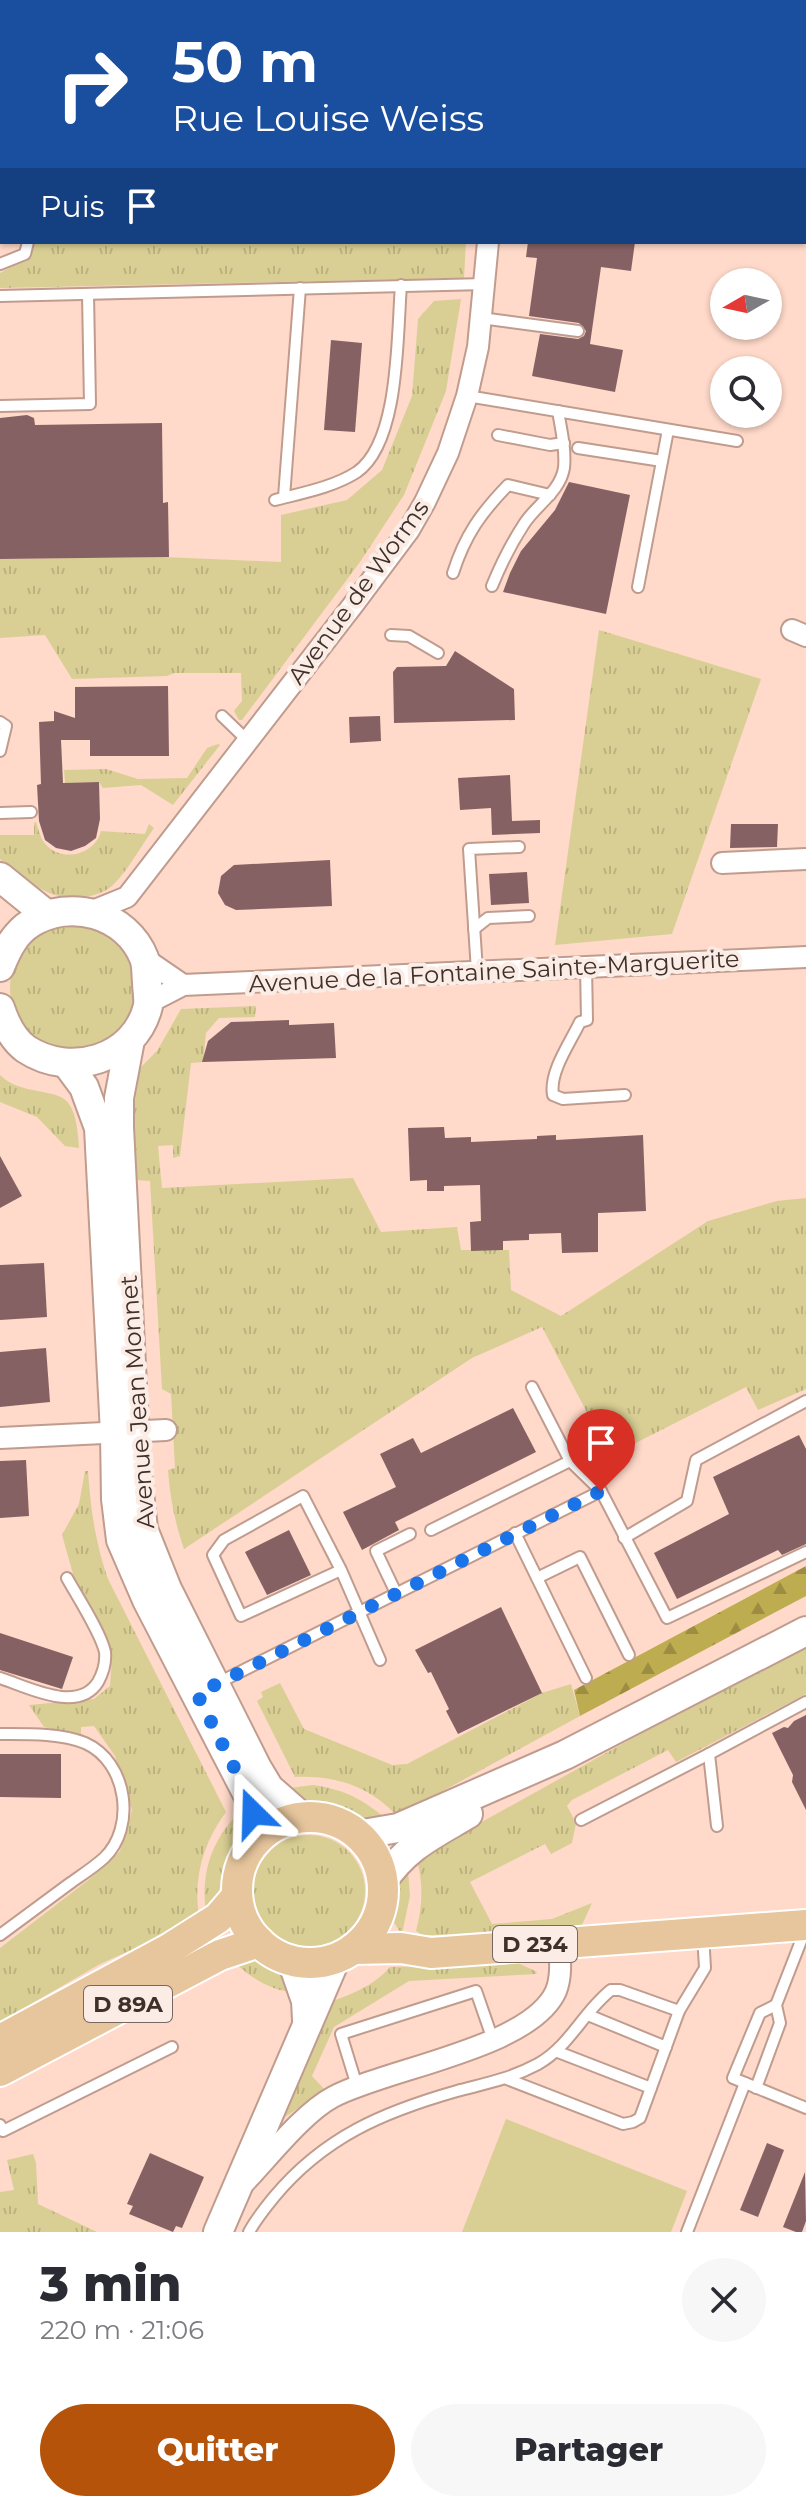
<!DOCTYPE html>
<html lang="fr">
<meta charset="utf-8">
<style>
:root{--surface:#fff;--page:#f7f7f7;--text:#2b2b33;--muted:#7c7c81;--accent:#b45309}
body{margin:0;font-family:Montserrat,sans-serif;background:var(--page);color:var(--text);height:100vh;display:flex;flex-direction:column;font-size:30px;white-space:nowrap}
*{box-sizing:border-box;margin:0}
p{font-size:26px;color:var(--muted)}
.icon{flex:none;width:44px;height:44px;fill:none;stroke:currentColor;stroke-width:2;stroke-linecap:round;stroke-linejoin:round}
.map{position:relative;height:2232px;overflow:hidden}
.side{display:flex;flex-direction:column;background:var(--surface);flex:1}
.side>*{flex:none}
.banner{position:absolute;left:0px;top:0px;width:806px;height:244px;box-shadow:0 2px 6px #0004;background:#1a4fa0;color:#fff;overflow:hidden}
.needle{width:52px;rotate:261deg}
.tools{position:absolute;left:710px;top:268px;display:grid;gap:16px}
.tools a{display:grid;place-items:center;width:72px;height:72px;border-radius:50%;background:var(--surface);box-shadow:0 2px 6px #0004;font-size:40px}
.pin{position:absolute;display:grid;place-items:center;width:68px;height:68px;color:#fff;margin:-82px -34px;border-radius:50% 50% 50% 0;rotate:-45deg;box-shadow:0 0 8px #0007}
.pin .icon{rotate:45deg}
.me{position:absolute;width:88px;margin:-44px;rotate:338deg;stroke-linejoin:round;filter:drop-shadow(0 0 6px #0008)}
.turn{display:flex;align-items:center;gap:28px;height:168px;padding:0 40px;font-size:36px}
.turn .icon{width:104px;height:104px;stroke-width:2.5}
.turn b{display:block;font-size:56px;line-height:68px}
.then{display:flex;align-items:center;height:76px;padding:0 40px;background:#0003;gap:16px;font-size:30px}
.round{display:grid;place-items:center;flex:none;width:84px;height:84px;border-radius:42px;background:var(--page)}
.summary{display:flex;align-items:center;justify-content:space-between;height:136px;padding:0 40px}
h1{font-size:48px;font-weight:800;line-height:60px}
.cta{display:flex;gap:16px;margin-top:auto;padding:16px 40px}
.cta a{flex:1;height:92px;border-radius:48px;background:var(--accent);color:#fff;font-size:32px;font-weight:800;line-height:92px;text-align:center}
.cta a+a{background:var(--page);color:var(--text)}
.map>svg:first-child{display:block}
</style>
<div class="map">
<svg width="806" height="2232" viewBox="0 0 806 2232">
<defs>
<pattern id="grass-tufts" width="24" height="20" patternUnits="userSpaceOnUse" patternTransform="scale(2)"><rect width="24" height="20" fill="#d9cf94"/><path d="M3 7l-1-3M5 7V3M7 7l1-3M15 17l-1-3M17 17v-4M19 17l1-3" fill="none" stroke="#bbb280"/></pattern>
<pattern id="forest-firs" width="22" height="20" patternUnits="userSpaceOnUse" patternTransform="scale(2)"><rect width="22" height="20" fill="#bead50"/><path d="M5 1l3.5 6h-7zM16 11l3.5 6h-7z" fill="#9c8d43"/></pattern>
</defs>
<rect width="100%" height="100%" fill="#ffd9c9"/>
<g fill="url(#grass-tufts)">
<path d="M32 242H466L464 278 0 288V273L28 257Z"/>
<path d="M461 299 446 391 404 495 360 562 242 720H239L234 711 242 701 241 673H174L167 676 72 679 45 635 0 638V559L164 557 281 562V515L347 500 382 470 412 396 418 319 434 301Z"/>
<path d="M599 630 761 679 672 934 555 945Z"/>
<path d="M218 744 220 745 173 805 141 785 103 788 99 782 65 783 64 770 106 769 138 779 187 778 207 748Z"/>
<path d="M36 822C38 828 40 836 43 841 58 864 95 856 101 831L145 834 149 824 154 828C141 846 129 869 113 885 107 891 98 894 90 896 53 905 27 881 0 859V835H34V823Z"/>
<circle cx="74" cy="988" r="64"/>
<path d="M256 1006 255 1017 219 1018 206 1033 203 1062 191 1063 180 1156 173 1158V1145L158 1146 162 1188 353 1178 381 1232 457 1227 461 1250H509L511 1290 561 1316 708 1221 777 1201 806 1198V1389L758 1410 746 1387 610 1456 542 1327 472 1358 184 1549C175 1523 170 1498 168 1470L175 1468 171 1394 162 1389 150 1181 137 1180 133 1114 140 1068 157 1051 181 1009Z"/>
<path d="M0 1075C20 1096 58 1087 69 1104 77 1115 78 1135 79 1148L65 1146 37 1117 0 1102Z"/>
<path d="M85 1471H88C91 1511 95 1541 108 1579L226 1812C203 1843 193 1878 199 1916L180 1928 100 1964 0 2022V1948L87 1881 120 1851 132 1810 115 1756 94 1726 81 1727V1735L44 1727 29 1705 94 1699 110 1686 112 1658 75 1581 62 1535 79 1504Z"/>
<path d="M806 1647V1694L676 1762 668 1750 572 1800 567 1806 576 1823 572 1843 551 1854 545 1844 470 1882 492 1924 552 1919 592 1903 582 1925 440 1935H422L416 1931C423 1905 423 1885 417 1858L651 1728Z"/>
<path d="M280 1683 304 1729 392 1765 407 1764 542 1693 571 1684 580 1716 397 1816C370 1786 334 1775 295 1777L257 1701 263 1697 261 1692Z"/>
<path d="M313 1785C346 1790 362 1799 388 1820L380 1822 360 1818 335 1806 305 1802 282 1789Z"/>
<path d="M244 1808C243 1837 237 1839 227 1864 220 1882 221 1897 206 1911 200 1870 214 1835 244 1808Z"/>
<circle cx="309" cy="1891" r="56"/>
<path d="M408 1871 410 1896 402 1934C382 1910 388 1892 408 1871Z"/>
<path d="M256 1958 288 1975 298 1993C272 1991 252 1979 234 1962Z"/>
<path d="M514 1961 537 1972 536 1974 409 1981 334 2027 312 2076 325 2090 282 2119 324 2004C348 1996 374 1986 390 1967L467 1965Z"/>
<path d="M33 2154 36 2163 38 2204 97 2232H0V2192L14 2190 7 2160Z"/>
</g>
<path fill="url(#forest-firs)" d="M806 1566V1596L580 1716 574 1690Z"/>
<path fill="#d9cf94" d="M506 2119 687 2191 671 2232H462Z"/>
<g fill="#856163">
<path d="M528 242H635L631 271 601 267 590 344 623 350 615 392 532 376 540 334 578 339 584 336 586 331 579 323 529 316 537 258 526 257Z"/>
<path d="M331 340 362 343 355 432 324 430Z"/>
<path d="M27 415 34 418 35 425 162 423 163 503 168 502 169 557 0 559V418Z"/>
<path d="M569 482 630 495 606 614 503 592 510 573 521 551 555 510Z"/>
<path d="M455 651 514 689 515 720 394 723 393 672 397 667 446 666Z"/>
<path d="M168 686 169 756H90V740H61L63 783 99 782 100 819 96 838 85 846 71 851 56 848 45 840 39 821 37 785 41 784 39 722 54 721V711L75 718V687Z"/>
<path d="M380 716 381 741 350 743 349 717Z"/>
<path d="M510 775 512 821 540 820V833L492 835 491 808 460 810 458 778Z"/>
<path d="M731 824H778L777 847 730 848Z"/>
<path d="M330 860 332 906 236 910 225 905 218 893 221 876 234 865Z"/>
<path d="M527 872 529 903 491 905 489 874Z"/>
<path d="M289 1020V1025L334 1023 336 1058 202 1062 208 1041 231 1022Z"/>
<path d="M444 1127 445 1138 471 1137V1142L537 1139V1136L556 1135V1140L643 1135 646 1211 598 1213V1252L562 1253 561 1233 529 1234V1240L503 1241V1250L471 1251 470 1222 481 1221 480 1185 444 1186V1191H427V1180L410 1181 408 1128Z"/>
<path d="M0 1156 22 1196 0 1208Z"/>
<path d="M44 1263 47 1317 0 1320V1265Z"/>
<path d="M46 1348 50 1402 0 1407V1352Z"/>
<path d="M513 1408 536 1452 395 1522 399 1530 362 1550 343 1512 396 1487 380 1454 413 1438 421 1453Z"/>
<path d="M799 1435 806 1449V1544L782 1555 778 1550 677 1599 654 1553 729 1514 713 1477Z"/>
<path d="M26 1460 29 1516 0 1518V1461Z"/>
<path d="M289 1530 311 1575 267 1595 245 1552Z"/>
<path d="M501 1607 542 1693 458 1734 446 1711 449 1709 431 1672 428 1673 415 1650Z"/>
<path d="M0 1633 73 1657 62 1689 0 1670Z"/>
<path d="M806 1715V1810L792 1782 793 1775 772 1733 784 1727 788 1728 794 1721Z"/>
<path d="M0 1754H61V1798L0 1797Z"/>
<path d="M767 2143 784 2150 758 2217 740 2210Z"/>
<path d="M150 2153 204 2177 182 2228 176 2226 173 2232 129 2214 133 2206 127 2204Z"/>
<path d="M805 2172 806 2221 802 2232H796L783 2227Z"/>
</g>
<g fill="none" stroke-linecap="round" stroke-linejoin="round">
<g stroke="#c09c8e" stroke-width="14">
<g id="lane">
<path d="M569 2V0"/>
<path d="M646 2V0"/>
<path d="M804 140 806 141"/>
<path d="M0 264 25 254 28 242"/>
<path d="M0 296 485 284"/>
<path d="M481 318 578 331"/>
<path d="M467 396 737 441"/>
<path d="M0 406 90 404 88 294"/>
<path d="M498 435 550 445 564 443"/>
<path d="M578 448 662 461"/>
<path d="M284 497 300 288"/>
<path d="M275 500C302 493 334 487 357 472 400 442 397 334 401 285"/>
<path d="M453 573C465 535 481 513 508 485L550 495"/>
<path d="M492 586C501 564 511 544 524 524 536 505 560 492 564 468 566 449 561 429 558 411"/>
<path d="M638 587 668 430"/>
<path d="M391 635 409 636 438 653"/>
<path d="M222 716 248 741"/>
<path d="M0 722 6 726 0 751"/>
<path d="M0 813 31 812"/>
<path d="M474 929 488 918 529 916"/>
<path d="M586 966 587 1020 580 1022C570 1043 549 1072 553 1095L563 1099 625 1095"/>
<path d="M477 971 469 849 519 847"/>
<path d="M532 1387 570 1461 601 1491 667 1618 806 1552"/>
<path d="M431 1530 570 1461"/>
<path d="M515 1533 586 1678"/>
<path d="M624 1538 687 1501 696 1460 806 1401"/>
<path d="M341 1570 241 1616 213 1555 224 1540 303 1496 341 1570 380 1660"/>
<path d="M537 1578 580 1557 629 1655"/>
<path d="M396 1593 376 1551 410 1534"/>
<path d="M0 1678C28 1687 78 1714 98 1682 103 1673 106 1662 105 1652 101 1633 77 1596 67 1578"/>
<path d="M216 1684 601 1491"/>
<path d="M0 1734C27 1734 60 1733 85 1743 128 1762 136 1828 104 1858 93 1868 80 1876 69 1884 46 1901 23 1918 0 1935"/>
<path d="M581 1820 709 1754"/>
<path d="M717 1826 709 1754 806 1702"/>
<path d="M776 2005 760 2013 733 2078 806 2108"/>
<path d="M588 2015 666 2047"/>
<path d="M558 2052 651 2088"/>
<path d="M507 2079 623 2124 633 2122 640 2118 679 2011"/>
<path d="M357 2086 341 2034 476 1991 493 2040"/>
<path d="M756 2088 780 2023 776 2005 801 1941V1928"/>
<path d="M0 2125 3 2131 172 2047"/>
<path d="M249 2232C256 2219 265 2208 274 2197 324 2137 383 2112 457 2091 487 2083 510 2079 538 2064 570 2046 583 2012 611 1990H620L679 2011 705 1968 703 1934"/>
<path d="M687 2232 745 2083"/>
</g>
</g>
<g stroke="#c09c8e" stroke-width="24">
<g id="street">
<path d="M0 2H3"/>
<path d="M503 2V0"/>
<path d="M792 630 806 636"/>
<path d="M722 863 806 859"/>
<path d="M90 912 127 897 353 605 409 530 425 502 448 453 467 396 478 347 488 242"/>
<path d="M145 959 183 985"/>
<path d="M148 1003 183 985 806 957"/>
<path d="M0 1438 166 1430"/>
<path d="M245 2182C269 2157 303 2113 333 2097 388 2068 531 2048 556 1991 562 1976 560 1958 559 1942"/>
</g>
</g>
<g stroke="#c09c8e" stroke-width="32">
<g id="secondary">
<path d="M0 877 47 915"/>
<path d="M0 967C7 949 15 933 31 923 70 898 127 914 144 958 147 965 146 974 147 982 147 989 149 998 148 1006 135 1060 70 1078 26 1049 12 1039 5 1023 0 1008"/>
<path d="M130 1040 119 1098V1127L136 1465 143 1529 167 1589 257 1768 269 1788 302 1817"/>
<path d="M67 1064 84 1087 99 1128 115 1433 116 1499 121 1540 147 1600 249 1797 257 1839"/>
<path d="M357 1835 398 1828 565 1755 806 1631"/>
<path d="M382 1882C407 1846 431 1836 468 1814"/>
<path d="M292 1961 306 2001 307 2020"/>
<path d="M218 2232 336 1958"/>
</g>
</g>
<g stroke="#fff" stroke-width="34">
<g id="primary">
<circle cx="310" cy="1890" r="73"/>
<path d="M353 1949 401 1948 431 1953 806 1925"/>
<path d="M0 2040 169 1949 218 1918 237 1896"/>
<path d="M0 2071 220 1955 259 1942"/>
</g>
</g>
<use href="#lane" stroke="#fff" stroke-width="10"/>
<use href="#street" stroke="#fff" stroke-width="20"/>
<use href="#secondary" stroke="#fff" stroke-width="28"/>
<use href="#primary" stroke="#e7c69d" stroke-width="30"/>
</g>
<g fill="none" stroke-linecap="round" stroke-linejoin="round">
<path stroke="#1a73e8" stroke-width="14" stroke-dasharray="0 25.2" d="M253 1813 249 1797 197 1694 601 1491"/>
</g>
<g text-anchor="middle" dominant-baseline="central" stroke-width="8" stroke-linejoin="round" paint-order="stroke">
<g fill="#fbece5" stroke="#776862" stroke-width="2">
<rect x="493" y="1926" width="84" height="36" rx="6"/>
<rect x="84" y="1986" width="88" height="36" rx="6"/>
</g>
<g font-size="22" font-weight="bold" fill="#3e302a">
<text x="535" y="1944">D 234</text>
<text x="128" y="2004">D 89A</text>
</g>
<g font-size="24" fill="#3e302a" stroke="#fbece5">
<text transform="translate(358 592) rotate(-54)">Avenue de Worms</text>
<text transform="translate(494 971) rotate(-3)">Avenue de la Fontaine Sainte-Marguerite</text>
<text transform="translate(137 1402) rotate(-94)">Avenue Jean Monnet</text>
</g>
</g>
</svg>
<div class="tools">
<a><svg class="needle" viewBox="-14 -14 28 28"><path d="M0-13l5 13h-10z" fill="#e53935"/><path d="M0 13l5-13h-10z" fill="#7c7c81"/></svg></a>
<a><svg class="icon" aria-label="search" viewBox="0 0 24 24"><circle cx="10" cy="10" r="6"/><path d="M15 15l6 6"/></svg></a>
</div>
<div class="pin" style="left:601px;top:1491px;background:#d93025"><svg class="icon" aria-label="arrive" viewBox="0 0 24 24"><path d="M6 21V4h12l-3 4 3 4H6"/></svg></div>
<svg class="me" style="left:253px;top:1813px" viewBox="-20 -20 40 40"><path d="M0-17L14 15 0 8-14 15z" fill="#1a73e8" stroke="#fff" stroke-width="4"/></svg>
<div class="banner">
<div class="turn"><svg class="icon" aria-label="right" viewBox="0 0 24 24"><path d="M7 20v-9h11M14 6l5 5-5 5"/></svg><div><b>50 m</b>Rue Louise Weiss</div></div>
<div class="then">Puis<svg class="icon" aria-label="arrive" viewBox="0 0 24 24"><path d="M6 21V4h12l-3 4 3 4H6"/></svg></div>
</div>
</div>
<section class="side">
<div class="summary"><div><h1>3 min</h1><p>220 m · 21:06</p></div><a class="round"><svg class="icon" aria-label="close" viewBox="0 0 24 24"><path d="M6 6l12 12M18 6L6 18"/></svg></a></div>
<div class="cta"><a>Quitter</a><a>Partager</a></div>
</section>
